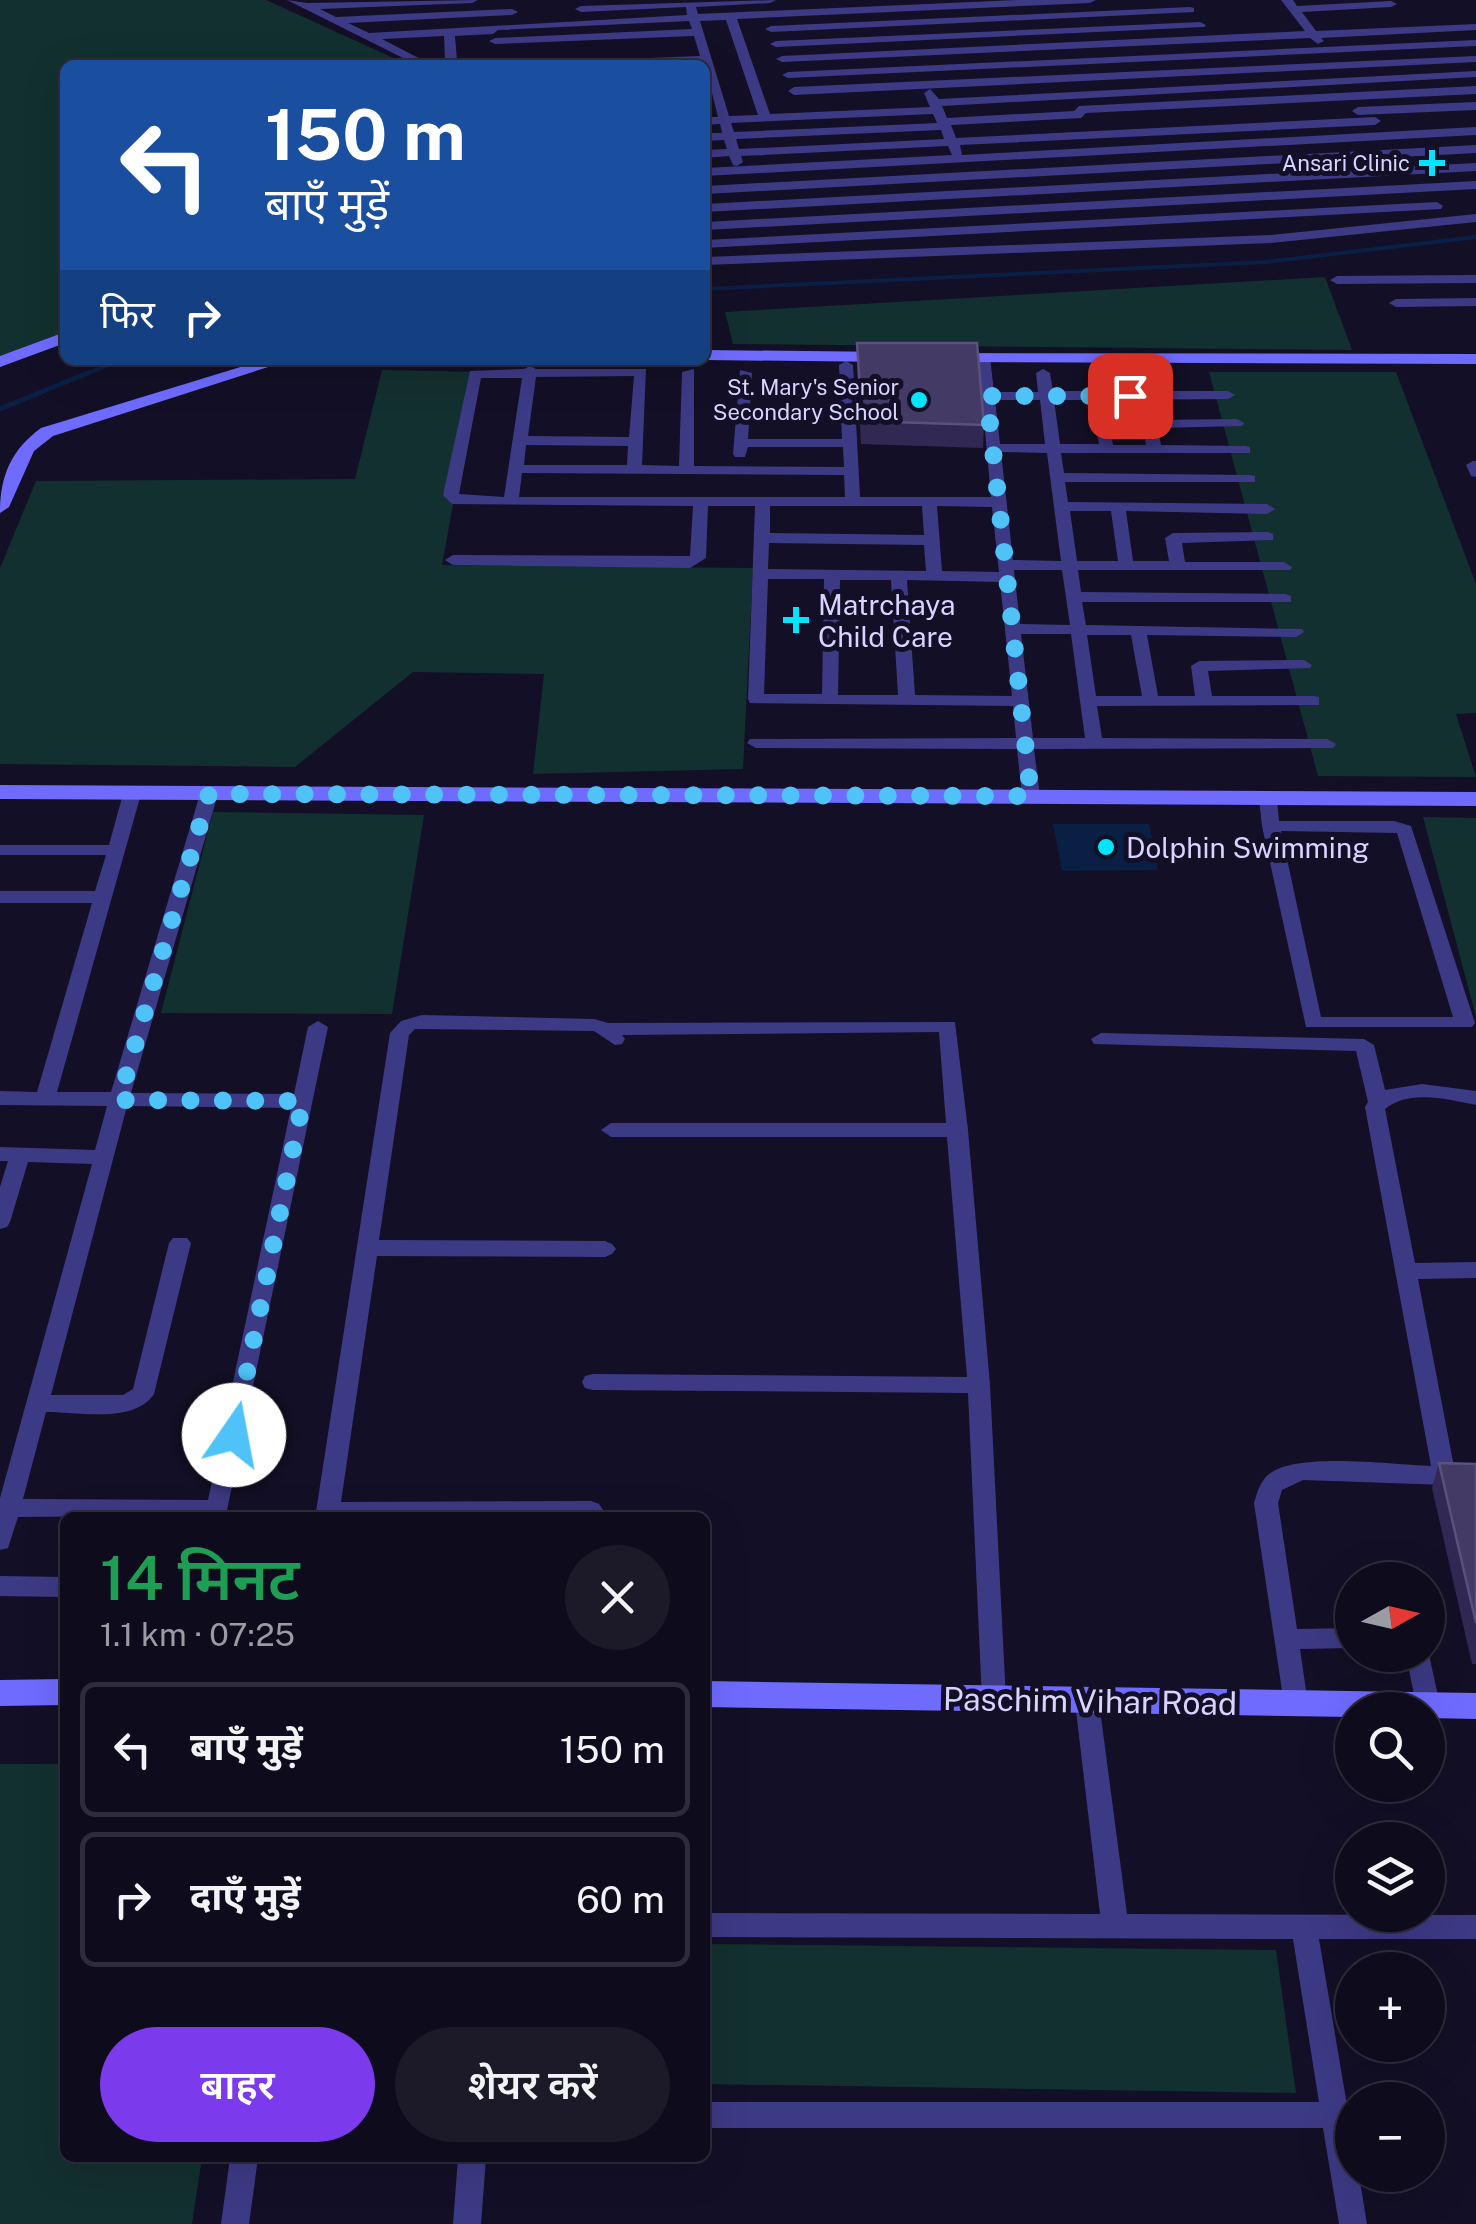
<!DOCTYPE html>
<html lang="hi">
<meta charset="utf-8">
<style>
:root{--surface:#0e0b1c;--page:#1c1929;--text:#f1f3f6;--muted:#9b9ba3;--line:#2e2b3b;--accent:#7c3aed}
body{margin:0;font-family:"Public Sans","Noto Sans Devanagari",sans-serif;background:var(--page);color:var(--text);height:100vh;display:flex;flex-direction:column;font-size:38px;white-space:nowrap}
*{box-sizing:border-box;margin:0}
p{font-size:32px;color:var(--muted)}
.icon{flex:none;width:55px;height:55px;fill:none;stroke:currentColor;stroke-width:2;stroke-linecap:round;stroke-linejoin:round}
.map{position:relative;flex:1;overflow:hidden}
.drawer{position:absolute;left:60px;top:1512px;width:650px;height:650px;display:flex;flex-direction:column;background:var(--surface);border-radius:15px;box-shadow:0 10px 40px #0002,0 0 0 2px var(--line)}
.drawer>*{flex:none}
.banner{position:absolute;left:60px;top:60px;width:650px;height:305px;border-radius:15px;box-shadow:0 10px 40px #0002,0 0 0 2px var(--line);background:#1a4fa0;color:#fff;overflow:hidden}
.needle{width:65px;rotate:82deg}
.controls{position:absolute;left:1335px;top:1562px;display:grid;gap:20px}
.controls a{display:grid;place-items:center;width:110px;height:110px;border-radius:50%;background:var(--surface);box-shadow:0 10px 40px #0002,0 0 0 2px var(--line);font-size:50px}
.pin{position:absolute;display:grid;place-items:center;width:85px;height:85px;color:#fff;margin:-42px;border-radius:20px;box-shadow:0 5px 15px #0006}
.me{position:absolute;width:110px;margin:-55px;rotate:12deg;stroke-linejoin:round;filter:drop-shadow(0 0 8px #0008)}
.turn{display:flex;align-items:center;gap:35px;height:210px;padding:0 40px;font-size:45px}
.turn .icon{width:130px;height:130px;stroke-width:2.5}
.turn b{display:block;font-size:70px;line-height:85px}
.then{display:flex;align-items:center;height:95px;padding:0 40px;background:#0003;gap:20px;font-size:38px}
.round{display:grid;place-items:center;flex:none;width:105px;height:105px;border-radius:52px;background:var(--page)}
.summary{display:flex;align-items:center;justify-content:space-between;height:170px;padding:0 40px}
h1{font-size:60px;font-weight:600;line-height:75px;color:#1e9e55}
.button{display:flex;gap:20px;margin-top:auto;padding:20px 40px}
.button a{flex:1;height:115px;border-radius:60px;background:var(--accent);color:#fff;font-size:40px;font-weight:600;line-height:115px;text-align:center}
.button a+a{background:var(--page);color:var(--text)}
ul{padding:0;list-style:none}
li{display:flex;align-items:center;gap:30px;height:135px;margin:0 20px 15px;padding:0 20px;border:5px solid var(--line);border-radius:15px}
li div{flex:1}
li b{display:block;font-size:38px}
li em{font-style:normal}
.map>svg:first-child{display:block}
</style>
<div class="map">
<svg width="1476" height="2224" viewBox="0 0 1476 2224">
<rect width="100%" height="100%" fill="#130f26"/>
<g fill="#12302f">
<path d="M0 0H266L409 65H65V344L0 365Z"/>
<path d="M1325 277 1352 350 733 344 725 312Z"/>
<path d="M382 370 477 372 442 565 753 568 743 769 533 774 544 674 413 672 295 767 0 764V568L36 481 355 479Z"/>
<path d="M1209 372H1396L1476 584V713L1456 714 1476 777 1318 776Z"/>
<path d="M213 812 424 815 392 1014 161 1013Z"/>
<path d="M1423 817 1476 818V1017Z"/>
<path d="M0 1764H65V2158H202L192 2224H0Z"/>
<path d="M705 1944 1276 1950 1296 2093 705 2084Z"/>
</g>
<path fill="#0a1f44" d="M1053 824H1149L1158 870 1062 871Z"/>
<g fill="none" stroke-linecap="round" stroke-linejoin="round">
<g stroke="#0a1f44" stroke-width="4">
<path d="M705 289 1266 262 1476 237"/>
<path d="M84 375 121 360"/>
</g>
<path stroke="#0a1f44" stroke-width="5" d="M0 409 90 372"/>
<g fill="#3d3a85" fill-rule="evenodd">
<path d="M287 0 307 3 478 0 472 3 320 9 336 17 512 9 518 12 512 15 348 23 369 33 687 15 686 7 581 12 575 9 581 6 776 0 770 3 696 7 698 14 1017 0H1096L1090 3 737 19 770 114 930 107 924 93 930 89 939 99 1476 71V77L942 106 947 118 1074 111 1079 106 1476 86V94L1086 113 1081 118 951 125 956 138 1375 117 1381 121 1375 125 960 145 962 155 1476 127V135L705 176V168L952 155 948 146 741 156 743 162 737 166 733 165 729 156 705 158V150L727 149 724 140 705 141V133H722L720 124 705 125V117H718L705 65 702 63 540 65 546 62 700 56 694 36 495 44 489 41 495 38 692 29 689 21 498 30 493 34 455 36 457 60 451 63 445 60 444 36 382 39 432 65H417ZM726 20 758 115 729 116 700 21ZM933 114 937 123 734 132 731 123ZM941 130 944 139 739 149 736 139Z"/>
<path d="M1281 0H1293L1297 6 1391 1 1397 4 1391 7 1302 12 1316 31 1476 24V30L1321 38 1324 41 1318 44 1310 38 782 62 776 59 782 56 1305 31Z"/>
<path d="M1190 7 1194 8V12L771 32 765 29 771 26Z"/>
<path d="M1200 22 1206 25 1204 27 776 47 770 44 776 41Z"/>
<path d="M1476 40V46L788 78 782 75 788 72Z"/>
<path d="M1476 56V62L794 95 788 91 794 87Z"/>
<path d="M1476 102V110L1358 115 1352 111 1358 107Z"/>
<path d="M1476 145V153L705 194V186Z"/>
<path d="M1476 163V171L705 212V204Z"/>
<path d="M1476 181V189L705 230V222Z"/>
<path d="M1437 202 1443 206 1441 209 705 248V240Z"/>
<path d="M1476 214V222L1271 243 705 265V257L1271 235Z"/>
<path d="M1476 275V283L1337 284 1330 280 1337 276Z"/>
<path d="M1476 298V306L1396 307 1389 303 1396 299Z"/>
<path d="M978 354 990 357 994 392H1038L1036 373 1043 369 1050 373 1053 391H1228L1235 395 1228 399 1105 400 1113 445H1146L1143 424 1150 420 1237 419 1244 423 1242 426 1158 428 1161 445 1245 446 1250 447V453H1061L1064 473 1250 475 1255 476V482H1065L1068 502 1267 504 1275 509 1267 514 1126 511 1133 561H1169L1165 538 1173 533 1268 532 1273 534V540L1182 543 1185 562H1284L1292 567 1290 570H1078L1081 592 1285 594 1291 596V602H1082L1086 625 1302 629 1304 632 1296 637 1147 635 1158 696H1195L1191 666 1199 661 1304 660 1312 665 1310 668 1208 671 1212 696H1313L1319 697V705L1097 706 1102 738 1327 739 1336 744 1333 748 1034 749 1040 796 1031 801 1022 796 1017 749 756 748 747 743 750 739 1016 738 1013 706 750 703 748 699 755 506H708L706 558 690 568 453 565 445 560 453 555 690 556 693 506 452 504 443 495 470 371 524 369 530 366 536 369H646L642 465 679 466 682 372 694 369V466L844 467 843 447H748L745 457H735L733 454 740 370 752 373 748 439H842L839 365 846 361 853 365 860 497H991ZM634 376 629 437 528 436 536 377ZM481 378H522L504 497 459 494ZM995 400H1040L1045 444H1000ZM1054 400H1091L1099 444H1060ZM526 445 628 446 627 465H524ZM1001 452 1047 453 1061 561 1013 560ZM522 473 844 475 845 497H519ZM770 506H922L924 535 770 533ZM937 506 992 507 999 572 942 571ZM1070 511H1111L1118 561H1077ZM769 543 924 545 926 571 768 569ZM1014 570H1062L1070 625 1020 624ZM768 579H824L822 694H764ZM840 580H891L898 695H838ZM907 580 1000 582 1012 696 915 695ZM1021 634H1071L1085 738H1033ZM1087 635H1131L1142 696H1096Z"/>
<path d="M1473 461H1476V477L1471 476 1466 465Z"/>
<path d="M132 789 141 794 57 1092H111L200 794 209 789 218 794 131 1093 294 1094 308 1027 318 1021 328 1027 226 1515 18 1517 8 1548 0 1550V1498L92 1164 28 1162 10 1222 7 1227 0 1229V1187L8 1161H0V1147L95 1150 107 1106 0 1105V1091L37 1092 92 903H0V891H95L106 855H0V845H109L123 794ZM127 1106 291 1108 208 1500 23 1499 46 1412C78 1412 134 1424 154 1394L191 1243 187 1238H173L169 1243 133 1389 123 1395H51Z"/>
<path d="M1268 794 1277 799 1279 821H1394L1411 826 1475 1023 1472 1027H1306L1262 826 1259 799ZM1281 831 1397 833 1453 1017H1321Z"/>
<path d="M422 1015 594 1019 608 1023 955 1022 968 1130 990 1385 1006 1700 1003 1707 994 1710 985 1707 982 1700 968 1393 593 1390 585 1388 582 1382 585 1376 593 1374 967 1377 947 1137H611L601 1130 611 1123H946L939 1032 622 1035 625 1039 622 1044 615 1045 594 1031 415 1029 409 1035 379 1240 605 1241 612 1244 616 1249 612 1254 605 1257 377 1256 341 1502 591 1501 599 1504 603 1510 596 1518H315L390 1033 401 1021Z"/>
<path d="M1101 1033 1364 1039 1374 1045 1385 1090 1422 1084 1476 1091V1105C1448 1099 1409 1089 1385 1109L1415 1263 1476 1262V1278L1418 1279 1454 1467 1476 1468V1486L1303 1480 1282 1490 1278 1503 1297 1629 1352 1628V1648L1300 1649 1308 1704 1305 1711 1296 1714 1287 1711 1284 1704 1254 1503C1257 1493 1260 1482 1268 1475 1295 1451 1394 1465 1431 1466L1365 1107 1368 1102 1356 1051 1094 1044 1091 1039Z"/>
<path d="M0 1576 65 1577V1597L0 1596Z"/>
<path d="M1428 1650 1440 1705 1437 1712 1428 1715V1710H1418L1416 1705 1406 1655H1428Z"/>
<path d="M1087 1692 1096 1695 1099 1702 1127 1914 1476 1915V1939H1319L1352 2135V2175H1359L1367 2224H1339L1323 2128H705V2102H1319L1293 1939 705 1937V1913L1100 1914 1075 1702 1078 1695Z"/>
<path d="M230 2158H258L249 2224H221Z"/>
<path d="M458 2158H486L481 2224H453Z"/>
</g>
<g fill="#6f6bff" fill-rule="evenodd">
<path d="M65 332V343L0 367V356Z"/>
<path d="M705 350 891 352 900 357 891 362 705 360Z"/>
<path d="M940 353 1476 354V364L946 362 940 361Z"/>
<path d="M263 360H290L53 436 34 451 9 507 0 513C0 476 11 450 41 428Z"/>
<path d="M0 785 1476 792V806L0 799Z"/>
<path d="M65 1679V1705L0 1706V1680Z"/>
<path d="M705 1681 1476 1693V1719L1428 1718V1710H1352V1717L705 1707Z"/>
</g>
</g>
<g fill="#312854">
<path d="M857 343 984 425 983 448 861 444 857 365Z"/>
<path d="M1439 1463 1476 1464V1664H1472L1432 1488Z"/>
</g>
<g fill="#433a66" stroke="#5a527e" stroke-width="2.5">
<path d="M857 343H977L984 425 862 421Z"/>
<path d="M1439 1463 1476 1464V1623Z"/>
</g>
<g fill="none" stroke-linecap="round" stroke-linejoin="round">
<path stroke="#4fc3f7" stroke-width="18" stroke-dasharray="0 32.4" d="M234 1435 303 1101 119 1100 209 794 1031 796 987 396H1130"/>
</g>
<g fill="#00e5ff" stroke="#130f26" stroke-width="4">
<path d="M1427 148h10v10h10v10h-10v10h-10v-10h-10v-10h10z"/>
<circle cx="919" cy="400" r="10"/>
<path d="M791 605h10v10h10v10h-10v10h-10v-10h-10v-10h10z"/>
<circle cx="1106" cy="847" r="10"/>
</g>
<g text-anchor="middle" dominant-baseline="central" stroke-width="10" stroke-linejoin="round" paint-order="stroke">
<g font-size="22" fill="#d9d4ff" stroke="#130f26" text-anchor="end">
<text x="1410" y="163">Ansari Clinic</text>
<text x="899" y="387">St. Mary's Senior<tspan x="899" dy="25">Secondary School</tspan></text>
</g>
<g font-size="28" fill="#d9d4ff" stroke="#130f26" text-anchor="start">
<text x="818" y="604">Matrchaya<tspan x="818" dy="32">Child Care</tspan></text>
<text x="1126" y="847">Dolphin Swimming</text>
</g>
<g font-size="32" fill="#d9d4ff" stroke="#130f26">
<text transform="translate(1090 1701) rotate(1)">Paschim Vihar Road</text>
</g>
</g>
</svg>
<div class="controls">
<a><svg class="needle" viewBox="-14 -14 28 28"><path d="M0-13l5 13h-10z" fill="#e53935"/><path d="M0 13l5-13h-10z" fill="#9b9ba3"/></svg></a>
<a><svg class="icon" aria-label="search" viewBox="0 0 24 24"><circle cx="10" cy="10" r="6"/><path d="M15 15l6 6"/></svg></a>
<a><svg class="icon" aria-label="layers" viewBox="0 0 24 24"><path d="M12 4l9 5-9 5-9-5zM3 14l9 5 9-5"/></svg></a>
<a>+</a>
<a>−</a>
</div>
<div class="pin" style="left:1130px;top:396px;background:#d93025"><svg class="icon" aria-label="arrive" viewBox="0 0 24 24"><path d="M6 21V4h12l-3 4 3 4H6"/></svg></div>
<svg class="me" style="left:234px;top:1435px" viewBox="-20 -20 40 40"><circle r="19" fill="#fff"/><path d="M0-13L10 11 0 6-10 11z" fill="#4fc3f7"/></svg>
<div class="banner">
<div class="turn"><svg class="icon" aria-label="left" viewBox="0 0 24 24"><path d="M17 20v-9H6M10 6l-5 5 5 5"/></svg><div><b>150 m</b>बाएँ मुड़ें</div></div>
<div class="then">फिर<svg class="icon" aria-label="right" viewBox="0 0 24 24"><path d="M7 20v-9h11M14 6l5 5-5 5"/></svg></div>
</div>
<section class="drawer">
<div class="summary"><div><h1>14 मिनट</h1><p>1.1 km · 07:25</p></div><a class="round"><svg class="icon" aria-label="close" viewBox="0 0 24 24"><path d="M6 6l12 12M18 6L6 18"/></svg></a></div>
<ul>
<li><svg class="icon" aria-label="left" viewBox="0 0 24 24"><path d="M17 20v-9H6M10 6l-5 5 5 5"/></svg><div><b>बाएँ मुड़ें</b></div><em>150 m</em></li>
<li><svg class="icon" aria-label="right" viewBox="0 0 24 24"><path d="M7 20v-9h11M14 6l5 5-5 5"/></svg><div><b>दाएँ मुड़ें</b></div><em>60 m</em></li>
</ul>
<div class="button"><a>बाहर</a><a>शेयर करें</a></div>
</section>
</div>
